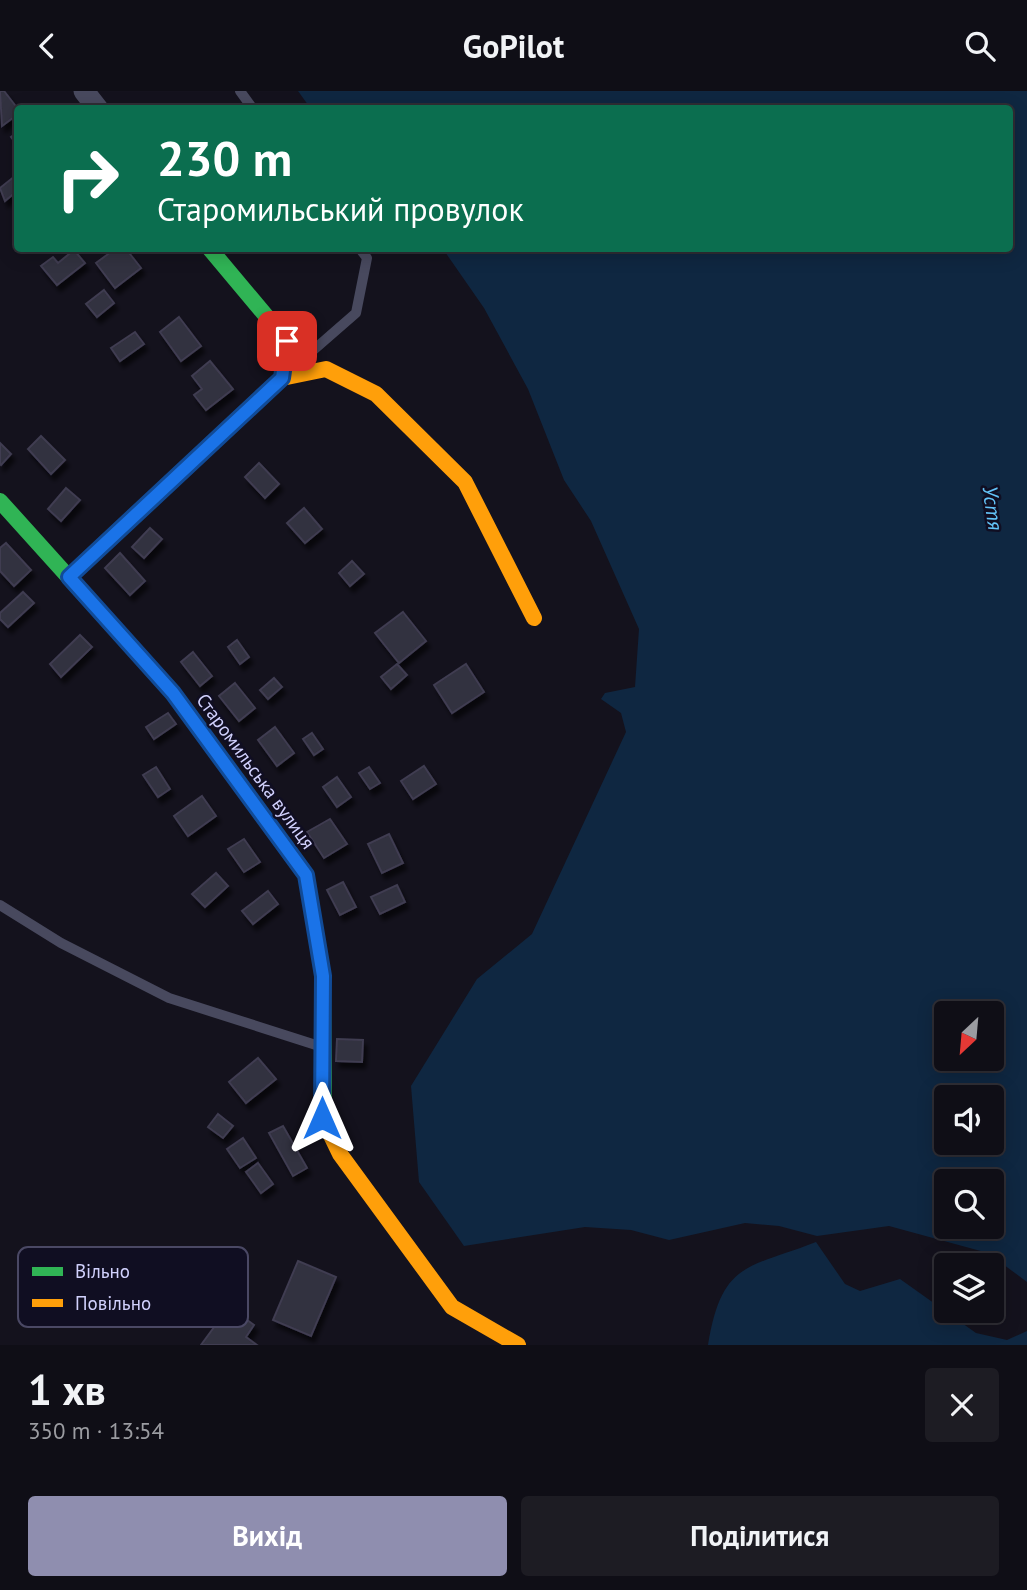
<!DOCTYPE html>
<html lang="uk">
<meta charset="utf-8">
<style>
:root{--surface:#0f0e16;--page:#1d1c23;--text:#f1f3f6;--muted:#9b9ca1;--line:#2f2e35;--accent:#8f8eaf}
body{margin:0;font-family:"PT Sans",sans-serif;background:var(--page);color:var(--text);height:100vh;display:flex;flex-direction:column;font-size:26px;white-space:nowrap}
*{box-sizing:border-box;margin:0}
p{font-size:23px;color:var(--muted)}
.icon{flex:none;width:38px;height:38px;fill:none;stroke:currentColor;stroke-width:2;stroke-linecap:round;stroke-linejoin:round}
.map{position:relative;height:1254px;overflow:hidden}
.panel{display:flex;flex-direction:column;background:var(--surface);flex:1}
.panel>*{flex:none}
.guide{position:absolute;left:14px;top:14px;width:999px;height:147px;border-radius:7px;box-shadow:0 4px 18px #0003,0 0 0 2px var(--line);background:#0b6e4f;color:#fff;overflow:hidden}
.needle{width:46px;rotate:206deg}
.fabs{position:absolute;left:934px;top:910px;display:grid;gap:14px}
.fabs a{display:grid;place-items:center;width:70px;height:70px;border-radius:7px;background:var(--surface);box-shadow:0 4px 18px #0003,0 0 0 2px var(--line);font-size:35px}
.pin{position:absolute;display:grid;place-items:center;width:60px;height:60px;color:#fff;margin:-30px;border-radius:14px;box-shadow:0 4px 10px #0006}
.me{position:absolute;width:77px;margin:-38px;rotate:0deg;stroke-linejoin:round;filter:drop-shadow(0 0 5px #0008)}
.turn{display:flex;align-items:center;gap:24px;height:147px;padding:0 28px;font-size:32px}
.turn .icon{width:91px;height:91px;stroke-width:2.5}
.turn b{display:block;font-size:49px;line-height:60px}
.round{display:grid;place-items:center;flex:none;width:74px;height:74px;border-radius:7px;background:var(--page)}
.overview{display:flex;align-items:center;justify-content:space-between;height:119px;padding:0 28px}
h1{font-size:42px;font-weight:600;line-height:52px}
.button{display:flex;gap:14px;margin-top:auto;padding:14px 28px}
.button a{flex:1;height:80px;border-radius:7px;background:var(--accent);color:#fff;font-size:28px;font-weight:600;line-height:80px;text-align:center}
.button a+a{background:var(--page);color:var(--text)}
header{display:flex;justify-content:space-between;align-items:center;height:91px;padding:0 28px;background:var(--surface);font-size:32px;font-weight:600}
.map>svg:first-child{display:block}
</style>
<header><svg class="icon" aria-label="back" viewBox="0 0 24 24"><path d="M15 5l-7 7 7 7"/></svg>GoPilot<svg class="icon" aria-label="search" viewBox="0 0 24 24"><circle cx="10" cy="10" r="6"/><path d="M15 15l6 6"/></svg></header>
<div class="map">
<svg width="1027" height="1254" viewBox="0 0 1027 1254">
<defs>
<filter id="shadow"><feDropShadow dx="3.5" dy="6" stdDeviation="2" flood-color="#0009"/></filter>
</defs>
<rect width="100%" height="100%" fill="#14121d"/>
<g fill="#0f2741" fill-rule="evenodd">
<path d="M298 0H1027V1191L988 1162 889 1135 817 1145 779 1135 745 1132 669 1149 631 1139 585 1136 464 1155 419 1091 411 995 477 888 532 843 626 641 621 622 601 608 605 602 635 596 639 538 591 430 564 389 528 298 484 217 443 158H1010V18H311ZM947 922H992V968H947ZM947 1006H992V1052H947ZM947 1090H992V1136H947Z"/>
<path d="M816 1151 845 1193 860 1200 900 1188 976 1242 1007 1249 1027 1240V1254H708C722 1170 747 1178 816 1151Z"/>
</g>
<g fill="#32303f" stroke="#3f3c51" stroke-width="2" filter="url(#shadow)">
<path d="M0 0H4L18 18V23L2 35Z"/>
<path d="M18 41V55L11 46Z"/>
<path d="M15 85 18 99 5 110 0 97Z"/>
<path d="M115 158H126L141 177 115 197 96 172Z"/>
<path d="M74 159 85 172 57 194 41 175 53 166 58 172Z"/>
<path d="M104 199 114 212 97 226 86 213Z"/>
<path d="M179 226 201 255 181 270 160 241Z"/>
<path d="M135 241 144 253 120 270 111 257Z"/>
<path d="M210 270 233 298 206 319 194 304 202 298 192 285Z"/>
<path d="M41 345 65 369 51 383 28 358Z"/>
<path d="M0 352 11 363 1 374 0 373Z"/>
<path d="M259 372 279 393 265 407 245 386Z"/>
<path d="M66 397 80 409 61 430 48 418Z"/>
<path d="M304 417 322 438 305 452 287 432Z"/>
<path d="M150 437 162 448 144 467 132 456Z"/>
<path d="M6 452 31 479 14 495 0 480V457Z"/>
<path d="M120 462 145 490 130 504 105 477Z"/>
<path d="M352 470 364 483 350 495 339 482Z"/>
<path d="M23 501 34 512 8 536 0 528V522Z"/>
<path d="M403 521 426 550 399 572 375 542Z"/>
<path d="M80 544 92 556 61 586 50 573Z"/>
<path d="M237 549 249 566 240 573 228 556Z"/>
<path d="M193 561 212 585 200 595 181 571Z"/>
<path d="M397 573 407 584 391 598 381 586Z"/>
<path d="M466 573 484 601 452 622 434 594Z"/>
<path d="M274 587 282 596 268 608 260 599Z"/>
<path d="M235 592 255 617 239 630 219 605Z"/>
<path d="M168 622 176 633 154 648 146 636Z"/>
<path d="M275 636 294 662 277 675 258 649Z"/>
<path d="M312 642 323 658 314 664 303 648Z"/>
<path d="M424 675 436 693 413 708 401 690Z"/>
<path d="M156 676 170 698 158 706 143 684Z"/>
<path d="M369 676 380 692 370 698 359 682Z"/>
<path d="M337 686 351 706 337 716 323 696Z"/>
<path d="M202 705 216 725 188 745 174 725Z"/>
<path d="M330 728 347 753 324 767 307 741Z"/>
<path d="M389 743 403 772 382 782 368 753Z"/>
<path d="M244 748 260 771 244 781 228 758Z"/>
<path d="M216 782 228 795 205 816 192 803Z"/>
<path d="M343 791 356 816 340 824 327 799Z"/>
<path d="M397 794 405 811 380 823 371 806Z"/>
<path d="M268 800 278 813 253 833 242 820Z"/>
<path d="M337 948 363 949 362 971 336 970Z"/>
<path d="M258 967 276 988 246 1012 229 991Z"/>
<path d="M218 1023 233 1035 223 1047 208 1036Z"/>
<path d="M283 1035 307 1077 293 1085 269 1042Z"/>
<path d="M243 1047 256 1067 240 1077 227 1058Z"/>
<path d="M258 1072 273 1093 261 1102 246 1081Z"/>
<path d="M298 1170 336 1186 311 1245 273 1229Z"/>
<path d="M229 1216 254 1234 246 1246 257 1254H201Z"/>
</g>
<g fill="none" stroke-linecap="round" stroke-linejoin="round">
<g stroke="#48495e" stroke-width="10">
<path d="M240 0 253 18"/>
<path d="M294 276 356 222 367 167 360 158"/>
<path d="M0 814 61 852 169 907 319 955"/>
</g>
<path stroke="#48495e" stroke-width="21" d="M84 0 98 18"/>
<g stroke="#30b455" stroke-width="16">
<path d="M0 410 173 602 306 784 323 885 324 1030"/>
<path d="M69 486 282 287 287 250 210 158"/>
</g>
<g stroke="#ff9f0a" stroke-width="16">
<path d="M282 287 326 278 376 303 465 391 534 527"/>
<path d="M324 1030 340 1063 452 1216 518 1254"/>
</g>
</g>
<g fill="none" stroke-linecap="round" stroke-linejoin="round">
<g stroke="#114b97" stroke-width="18">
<path id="route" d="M287 250 282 287 69 486 173 602 306 784 323 885 322 1027"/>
</g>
<use href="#route" stroke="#1a73e8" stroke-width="12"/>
</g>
<g text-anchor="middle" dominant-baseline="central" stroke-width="5" stroke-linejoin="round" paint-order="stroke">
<g font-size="19" fill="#d1d1fd" stroke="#100e22">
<text transform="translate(256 680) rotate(54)">Старомильська вулиця</text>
</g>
<g font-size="21" font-style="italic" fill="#63c4f9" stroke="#100e22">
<text transform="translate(993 417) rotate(82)">Устя</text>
</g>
</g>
<rect x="18" y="1156" width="230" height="80" rx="10" fill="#100e22" stroke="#4a4864" stroke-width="2"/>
<rect x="32" y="1176" width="31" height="9" fill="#30b455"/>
<rect x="32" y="1208" width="31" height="8" fill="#ff9f0a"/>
<g font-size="19" fill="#d1d1fd">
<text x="75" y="1187">Вільно</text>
<text x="75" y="1219">Повільно</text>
</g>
</svg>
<div class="fabs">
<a><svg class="needle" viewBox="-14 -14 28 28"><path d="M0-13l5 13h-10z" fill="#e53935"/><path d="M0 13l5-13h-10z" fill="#9b9ca1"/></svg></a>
<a><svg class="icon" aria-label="sound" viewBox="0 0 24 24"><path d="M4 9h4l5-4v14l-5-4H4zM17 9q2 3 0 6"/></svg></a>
<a><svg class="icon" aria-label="search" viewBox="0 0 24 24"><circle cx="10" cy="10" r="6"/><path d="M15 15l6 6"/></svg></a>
<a><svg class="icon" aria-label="layers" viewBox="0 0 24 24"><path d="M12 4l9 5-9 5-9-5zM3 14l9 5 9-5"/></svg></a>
</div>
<div class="pin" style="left:287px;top:250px;background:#d93025"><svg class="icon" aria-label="arrive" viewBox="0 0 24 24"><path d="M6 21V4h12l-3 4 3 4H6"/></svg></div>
<svg class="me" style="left:322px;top:1027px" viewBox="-20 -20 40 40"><path d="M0-17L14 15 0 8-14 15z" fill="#1a73e8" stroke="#fff" stroke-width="4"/></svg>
<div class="guide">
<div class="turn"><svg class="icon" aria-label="right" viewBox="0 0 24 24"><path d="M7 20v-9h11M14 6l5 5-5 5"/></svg><div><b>230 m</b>Старомильський провулок</div></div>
</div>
</div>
<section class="panel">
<div class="overview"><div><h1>1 хв</h1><p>350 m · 13:54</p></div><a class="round"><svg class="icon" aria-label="close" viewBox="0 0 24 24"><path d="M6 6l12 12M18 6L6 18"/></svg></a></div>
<div class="button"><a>Вихід</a><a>Поділитися</a></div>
</section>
